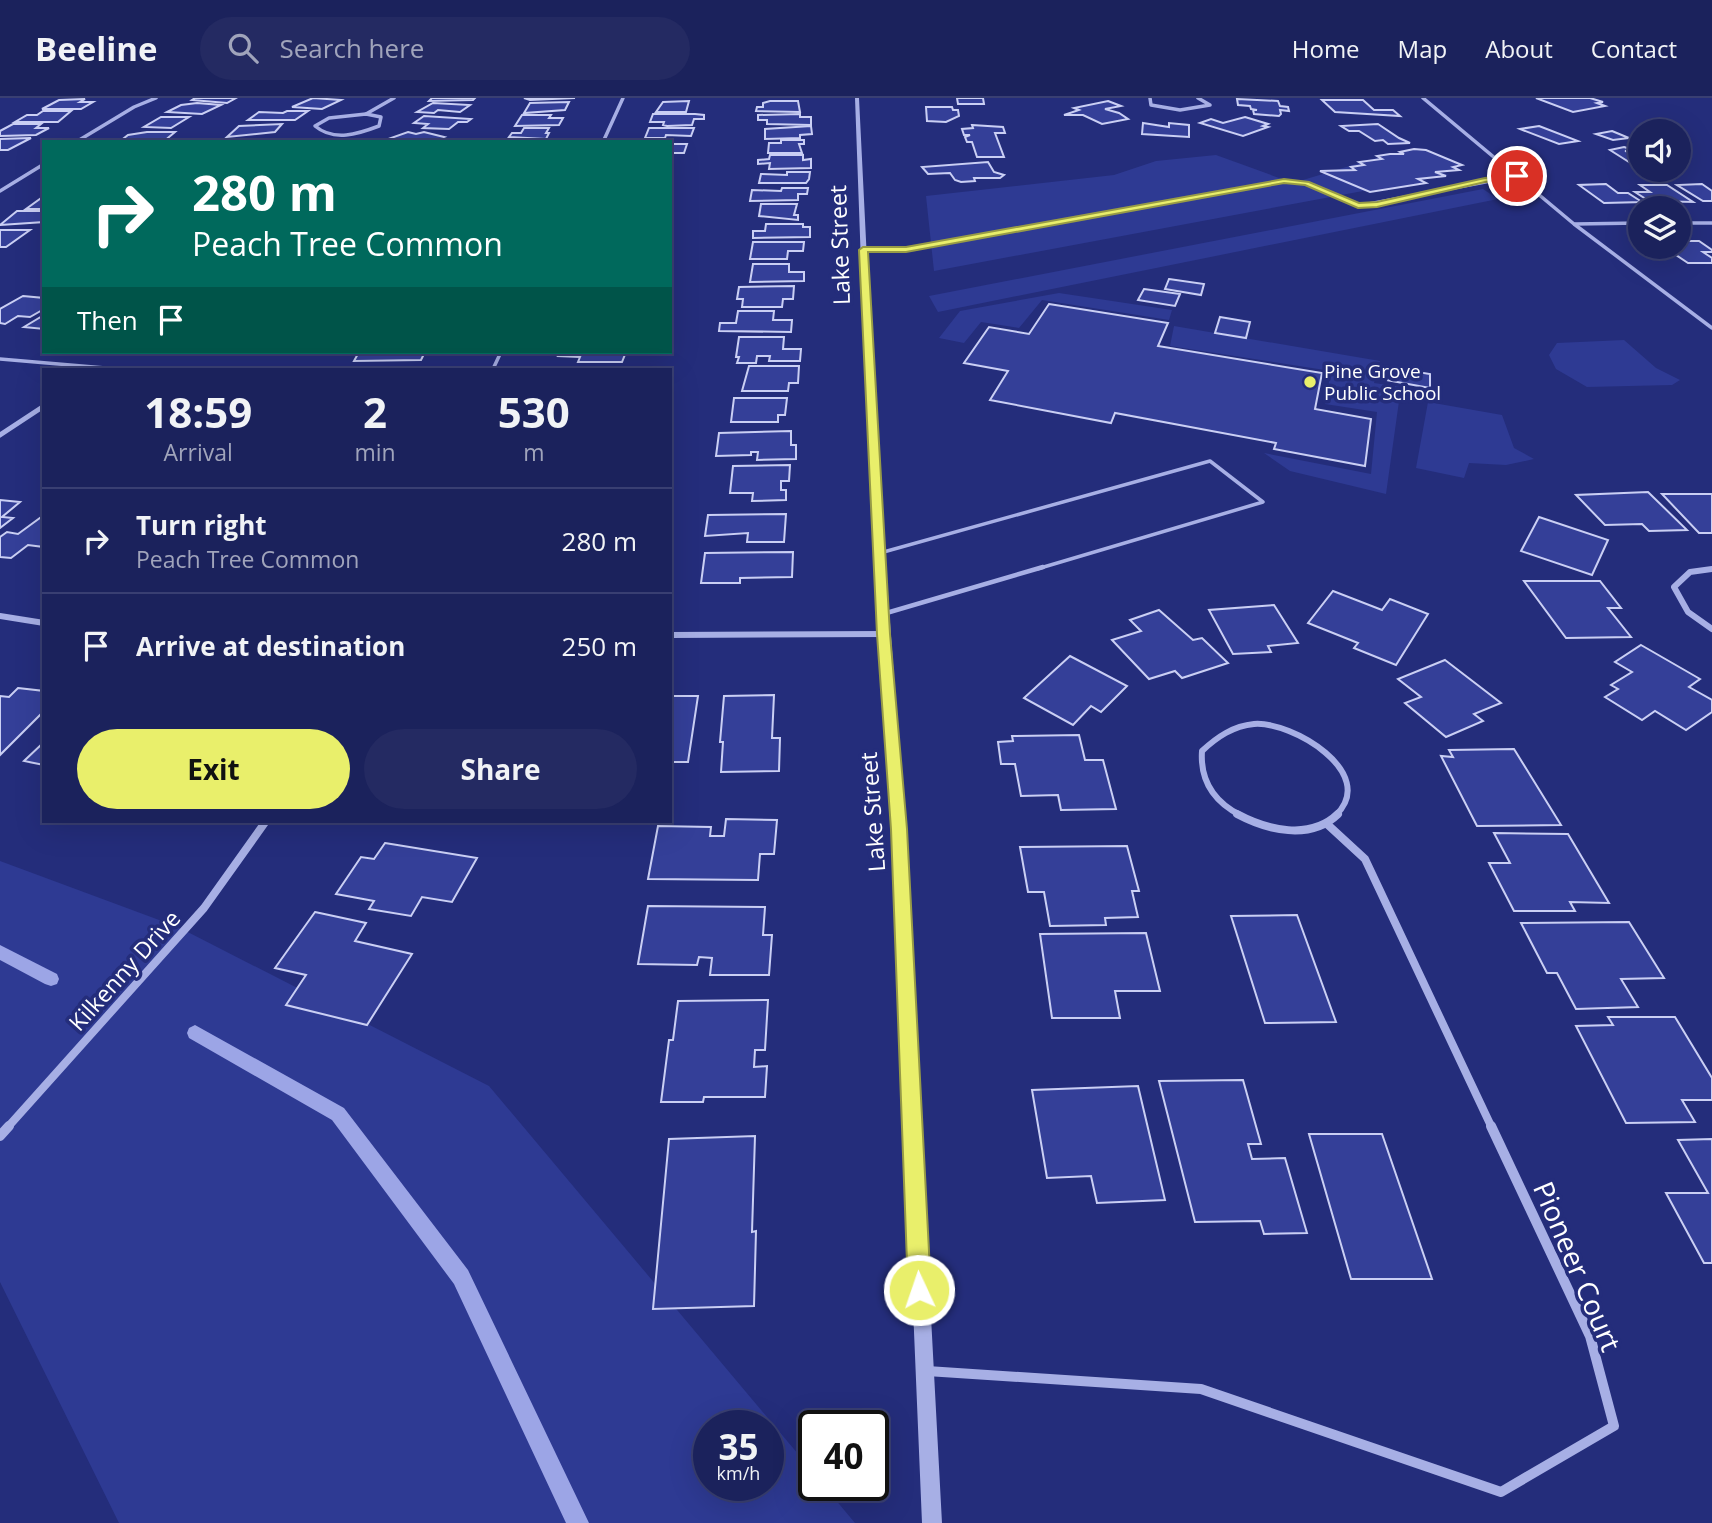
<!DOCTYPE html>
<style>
:root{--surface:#1b225c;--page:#242a62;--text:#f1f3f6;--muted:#a0a4bb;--line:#393f72;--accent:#e9ef6b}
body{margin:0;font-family:"Open Sans",sans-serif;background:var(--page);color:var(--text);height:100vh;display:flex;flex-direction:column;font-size:26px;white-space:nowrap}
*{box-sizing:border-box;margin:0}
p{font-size:23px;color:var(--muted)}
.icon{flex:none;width:38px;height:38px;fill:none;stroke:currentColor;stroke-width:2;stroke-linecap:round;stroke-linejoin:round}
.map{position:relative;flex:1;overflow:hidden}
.sheet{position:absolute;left:42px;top:270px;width:630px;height:455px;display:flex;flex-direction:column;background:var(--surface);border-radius:0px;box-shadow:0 7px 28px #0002,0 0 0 2px var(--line)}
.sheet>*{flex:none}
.top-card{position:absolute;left:42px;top:42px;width:630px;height:214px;border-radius:0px;box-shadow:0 7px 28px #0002,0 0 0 2px var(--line);background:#00695c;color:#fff;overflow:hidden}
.fabs{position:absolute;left:1628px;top:21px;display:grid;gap:14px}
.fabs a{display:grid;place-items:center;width:63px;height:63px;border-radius:50%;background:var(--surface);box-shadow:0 7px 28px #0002,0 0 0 2px var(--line);font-size:35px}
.speed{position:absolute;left:693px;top:1312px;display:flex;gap:14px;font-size:35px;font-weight:700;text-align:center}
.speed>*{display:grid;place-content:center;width:91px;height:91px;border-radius:50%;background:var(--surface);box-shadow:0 7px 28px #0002,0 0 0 2px var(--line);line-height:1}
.speed small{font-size:18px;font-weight:400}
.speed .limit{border:4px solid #111;border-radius:10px;background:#fff;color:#111}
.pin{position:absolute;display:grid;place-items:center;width:60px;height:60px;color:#fff;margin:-30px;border:4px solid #fff;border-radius:50%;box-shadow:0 2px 7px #0007}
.me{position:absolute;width:77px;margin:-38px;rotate:357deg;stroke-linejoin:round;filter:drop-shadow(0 0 5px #0008)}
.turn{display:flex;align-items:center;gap:24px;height:147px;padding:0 35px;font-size:32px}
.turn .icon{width:91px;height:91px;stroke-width:2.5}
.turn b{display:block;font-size:49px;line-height:60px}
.then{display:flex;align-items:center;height:66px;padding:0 35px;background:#0003;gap:14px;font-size:26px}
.eta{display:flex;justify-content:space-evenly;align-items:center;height:119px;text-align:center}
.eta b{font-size:42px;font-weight:700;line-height:49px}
.primary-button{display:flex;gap:14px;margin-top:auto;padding:14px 35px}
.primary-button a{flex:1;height:80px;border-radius:42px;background:var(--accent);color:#111;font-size:28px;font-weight:700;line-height:80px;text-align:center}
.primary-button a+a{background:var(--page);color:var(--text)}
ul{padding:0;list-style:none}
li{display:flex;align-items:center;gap:21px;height:105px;padding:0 35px;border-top:2px solid var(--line)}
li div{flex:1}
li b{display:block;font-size:26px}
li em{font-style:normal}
header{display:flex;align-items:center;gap:42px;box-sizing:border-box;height:98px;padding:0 35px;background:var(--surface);border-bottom:2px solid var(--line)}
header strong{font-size:33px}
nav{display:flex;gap:38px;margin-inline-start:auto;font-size:24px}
.search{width:490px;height:63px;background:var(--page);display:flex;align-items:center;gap:18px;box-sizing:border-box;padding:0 24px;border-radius:38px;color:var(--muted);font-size:26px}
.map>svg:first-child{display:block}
</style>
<header>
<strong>Beeline</strong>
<div class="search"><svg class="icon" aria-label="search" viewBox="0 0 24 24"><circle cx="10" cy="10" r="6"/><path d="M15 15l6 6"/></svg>Search here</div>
<nav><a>Home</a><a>Map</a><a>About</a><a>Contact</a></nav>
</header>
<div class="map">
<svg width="1712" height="1425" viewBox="0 0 1712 1425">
<rect width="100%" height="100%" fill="#242d7b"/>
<g fill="#2e3a93" fill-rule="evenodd">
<path d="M1216 57 1293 85 1386 57 1449 77 934 173 926 98 1114 77 1156 63Z"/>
<path d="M1483 91 1498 101 938 214 929 198Z"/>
<path d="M1059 195 1172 212 1169 222 1042 202 1019 230 981 224 964 245 939 240 960 213Z"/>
<path d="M1174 228 1380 263 1374 285 1401 289 1386 396 1290 373 1264 355 1371 376 1377 314 1325 306 1331 273 1170 248Z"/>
<path d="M1624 242 1656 270 1680 282 1672 287 1587 289 1556 271 1549 257 1557 245Z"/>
<path d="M1428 304 1502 317 1514 350 1534 361 1506 367 1469 365 1464 380 1416 370Z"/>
<path d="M0 763 178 829 489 988 814 1375V1388H824L855 1425H119L0 1184ZM709 1328H768V1388H709Z"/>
</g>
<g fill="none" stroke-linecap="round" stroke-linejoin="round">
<g fill="#9ca5e6" fill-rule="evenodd">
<path d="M0 847 57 876 59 881 57 886 51 888 45 886 0 862Z"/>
<path d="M195 927 344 1010 468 1172 589 1425H566L454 1186 332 1022 189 940 187 935 189 930Z"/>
</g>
</g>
<g fill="#343f98" stroke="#cacff4" stroke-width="2">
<path d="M195 0H236L227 5 192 2Z"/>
<path d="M313 0 341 2 322 11 292 9Z"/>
<path d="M432 0H475L473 2 429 3Z"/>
<path d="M524 0H575L530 2Z"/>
<path d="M957 0H983L984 6H958Z"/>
<path d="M1536 0H1590L1603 4 1597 5 1605 8 1573 14Z"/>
<path d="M85 1 80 4H93L81 11H42L59 2Z"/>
<path d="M1237 1 1278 3 1280 8 1288 9 1289 13 1280 12 1281 16 1279 18 1254 16 1253 12H1257L1251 11 1250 8 1238 7Z"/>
<path d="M1322 2H1363L1374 12H1393L1400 18 1335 14Z"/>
<path d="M689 3 686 14H656L663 4Z"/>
<path d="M770 3H798L800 14 756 13 757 9H763V5Z"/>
<path d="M1108 3 1121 8 1105 11 1119 15 1128 21 1102 26 1083 17H1064L1079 12 1074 10Z"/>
<path d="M569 4 565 12 524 15 530 5Z"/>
<path d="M197 5 221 7 202 16 167 14 181 7Z"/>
<path d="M433 5 470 7 460 14 438 12 434 15 417 14Z"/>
<path d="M926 9H952L953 12H958L959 18 946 24 927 23Z"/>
<path d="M43 13H71L58 24H15L27 17H37Z"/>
<path d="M287 13H308L295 22H248L259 14 283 15Z"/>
<path d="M653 16H695L704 17V21H694L692 27 667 28 663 27 664 24H650Z"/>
<path d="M800 16V19H811V27L767 26V22H758V17Z"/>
<path d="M522 17H551L549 20H563L559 27 515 28Z"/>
<path d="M424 18 471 21 467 24H458L449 31 423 30 428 26 414 25Z"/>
<path d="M161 19H189L171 30 144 29Z"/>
<path d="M1245 19 1268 26 1263 28 1268 29 1243 38 1200 25 1211 21 1223 25Z"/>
<path d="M1143 25 1169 29V25L1189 27V39L1142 36Z"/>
<path d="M13 26H41L36 30H49L36 37 0 38V33Z"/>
<path d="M282 26 275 34 227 39 239 28Z"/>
<path d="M1378 26 1399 40 1410 45 1388 46 1383 42 1375 43 1359 33H1349L1341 28Z"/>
<path d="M972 27 1003 29 1005 35H995L1004 59H977L972 44H967L965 39 970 37H964L962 31 973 30Z"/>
<path d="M811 28 812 36 800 37V40L765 41V31Z"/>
<path d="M1539 28 1578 43 1559 46 1520 31Z"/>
<path d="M524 30H549L546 35H549L546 41 509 39 512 35H521Z"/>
<path d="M649 30H694L691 38 666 37 665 40H645Z"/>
<path d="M1612 33 1629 40 1613 42 1596 36Z"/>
<path d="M147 34H175L163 44H119L128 37Z"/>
<path d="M408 34 416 36 424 34 444 39 430 44H400L388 41Z"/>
<path d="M31 40 8 52H0V41Z"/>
<path d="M781 42H804V46H799L802 55H768L769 45H781Z"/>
<path d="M670 46H687L684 55H670Z"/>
<path d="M1624 49 1633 52 1625 53 1640 56V71L1610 52Z"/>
<path d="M1414 51 1426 52 1462 67 1453 69 1459 72 1435 74 1446 78 1418 81 1426 85 1370 94 1320 73 1355 72 1351 69 1364 67 1359 64 1382 61 1377 58 1390 56H1404L1400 54Z"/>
<path d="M770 57H803V62L811 61V70L769 71 770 65 758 66V62L769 61Z"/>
<path d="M988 64 994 74 1004 77 1000 80H974L975 83 961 84 955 82 950 75 928 76 922 69Z"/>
<path d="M787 74H810L809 81 806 85H759L761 76 787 77Z"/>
<path d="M1606 86 1618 95H1628L1642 104 1604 105 1579 87Z"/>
<path d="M1702 86 1712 93V103H1703L1677 87Z"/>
<path d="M1640 87H1667L1693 104 1649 103 1635 94H1650Z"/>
<path d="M782 90H808L807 96H798V102L750 103 752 92 781 93Z"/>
<path d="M44 98V111H26Z"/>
<path d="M761 106H797L794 117H798V122L759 118Z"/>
<path d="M17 113H44V124L0 127Z"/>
<path d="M766 126H803V129H810V139L753 140V133H765Z"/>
<path d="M0 132H30L6 149H0Z"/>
<path d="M1678 143H1699L1712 152V154H1703L1712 160V165H1688L1664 149H1678Z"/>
<path d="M753 144H804L803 153H788L787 161H750Z"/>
<path d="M753 166H789V174H804V183L750 184Z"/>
<path d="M1169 181 1204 186 1201 197 1165 191Z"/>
<path d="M794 188 793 201H783L782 209H742L743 201H737L739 189Z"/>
<path d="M1144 191 1180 196 1175 208 1138 202Z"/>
<path d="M23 198 44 200V211L30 219 18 218 5 226 0 225V211Z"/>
<path d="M1049 206 1168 225 1158 248 1322 275 1315 311 1371 321 1365 368 1274 351 1276 345 1115 315 1111 325 990 302 1008 273 964 265 989 229 1029 236Z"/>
<path d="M738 213H774L773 222H792L791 234 719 233 720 225H736Z"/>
<path d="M44 217V231L24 229Z"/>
<path d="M1220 219 1250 224 1246 240 1215 235Z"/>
<path d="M739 239H784L783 251H801L800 263H769L770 258H757L756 265H737L739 259H736Z"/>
<path d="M359 254H425L421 262 354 263Z"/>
<path d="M560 254H626L622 264H578L580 259 558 258Z"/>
<path d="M749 268H799L798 285H789L788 293H742Z"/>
<path d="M1387 269 1430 276V290L1386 282Z"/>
<path d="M734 300H787L785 317H778V324H731Z"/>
<path d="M791 333V347H796V361L757 362 758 354H751V357L716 358 719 335Z"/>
<path d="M790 367 789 383H781V392H786V402L752 403 753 395H730L733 368Z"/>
<path d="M1648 394 1687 432 1649 433 1642 426 1605 427 1576 397Z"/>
<path d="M1662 396H1712V435H1699Z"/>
<path d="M0 402 20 404 2 419 13 420 0 430Z"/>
<path d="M786 416 784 444H747L748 435 705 438 708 417Z"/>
<path d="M44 417V449L28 447 11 460 0 459V439L7 434 18 436Z"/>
<path d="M1539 419 1608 442 1592 477 1521 453Z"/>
<path d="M793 454 792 479 740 480V485H701L705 455Z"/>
<path d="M1524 483H1600L1621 510H1608L1631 539 1566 540Z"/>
<path d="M1333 493 1382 512 1390 501 1428 516 1396 567 1354 550 1358 545 1308 525Z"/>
<path d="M1274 507 1298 545 1268 548 1271 554 1233 556 1209 512Z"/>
<path d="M1159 512 1193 542 1202 540 1228 565 1182 580 1175 573 1149 581 1112 542 1141 533 1130 522Z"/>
<path d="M1641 547 1700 581 1689 589 1712 602V614L1686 632 1655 613 1642 622 1605 599 1618 591 1611 587 1632 574 1615 564Z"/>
<path d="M1070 558 1127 588 1101 614 1091 608 1073 627 1024 600Z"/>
<path d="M1445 562 1501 605 1474 616 1483 623 1446 639 1405 605 1421 599 1398 581Z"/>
<path d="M18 590 44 593V613L0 657V598L9 599Z"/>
<path d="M774 597 772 640H780L779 673 721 674 723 644H720L724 598Z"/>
<path d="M670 598H698L688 664H670Z"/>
<path d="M1079 637 1085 662H1103L1116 711 1061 712 1058 697 1021 698 1015 666H1001L998 644 1013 643 1012 638Z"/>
<path d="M44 644V667L24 663Z"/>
<path d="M1514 651 1561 727 1477 728 1441 658 1453 659 1449 652Z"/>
<path d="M726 721 777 722 774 756H760L758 782 648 781 658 728 711 729 710 738H724Z"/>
<path d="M1494 735 1568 736 1609 805 1570 804 1575 813H1514L1489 765H1510Z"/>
<path d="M385 745 477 760 452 804 422 799 411 818 369 811 374 803 336 796 361 759 374 761Z"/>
<path d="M1127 748 1139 793H1132L1138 819 1105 820 1106 827 1050 828 1044 794H1028L1020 749Z"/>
<path d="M648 808 765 809 763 837H772L769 877H710L712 860 699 859 697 867 638 866Z"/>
<path d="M315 814 366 825 355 843 412 856 367 927 286 907 306 877 275 870Z"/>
<path d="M1297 817 1336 924 1265 925 1231 818Z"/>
<path d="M1629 824 1664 880 1621 881 1638 909 1576 911 1557 875H1547L1521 825Z"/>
<path d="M1146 835 1160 893H1115L1120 920H1052L1040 836Z"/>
<path d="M768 902 765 952H755L754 969 767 968 765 999H704L703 1004H661L669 942H673L678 903Z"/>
<path d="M1608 919H1675L1712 980V1002H1682L1695 1024 1626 1025 1576 928 1613 927Z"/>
<path d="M1243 982 1261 1046H1248L1252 1061 1285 1060 1307 1135 1264 1136 1260 1123 1195 1124 1159 983Z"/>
<path d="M1138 988 1165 1102 1097 1105 1091 1078 1047 1080 1032 992Z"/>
<path d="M1309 1036H1382L1432 1181H1351Z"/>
<path d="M755 1038 752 1134 756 1133 754 1208 653 1211 669 1041Z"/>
<path d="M1712 1041V1165H1704L1666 1095H1708L1678 1042Z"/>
</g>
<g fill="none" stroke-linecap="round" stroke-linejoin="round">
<path stroke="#a7afe5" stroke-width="3.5" d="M880 455 1210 363 1263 404 1037 471"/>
<path stroke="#a7afe5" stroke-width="4.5" d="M883 516 1043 469"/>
<g stroke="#a7afe5" stroke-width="3.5">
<path d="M1150 0 1151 7 1180 12 1210 7 1198 0"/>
<path d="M1423 0 1574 126 1712 230"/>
<path d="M366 16 381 19 379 28C358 36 334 44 315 28L329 20Z"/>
<path d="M366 16 394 0"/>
<path d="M76 44 134 9 156 0"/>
<path d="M603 44 623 0"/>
<path d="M0 93 44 66"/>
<path d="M1678 125H1712"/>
<path d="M1575 126 1640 125"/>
<path d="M863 152 906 151 1284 83 1306 85 1358 108 1517 78"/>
<path d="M0 261 117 271"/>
<path d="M493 271 501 254"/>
</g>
<path stroke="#a7afe5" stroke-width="5" d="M0 337 44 308"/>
<g stroke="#a7afe5" stroke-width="6">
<path d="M1712 471 1690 474 1674 489 1688 514 1712 531"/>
<path d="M0 518 44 525"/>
<path d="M670 537 884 536"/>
<path d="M1240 717C1213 703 1200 682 1202 653 1217 639 1233 628 1254 626 1292 623 1379 675 1336 717"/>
</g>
<g stroke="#a7afe5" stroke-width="8">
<path d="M1237 716C1267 732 1310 743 1338 716"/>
<path d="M1327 726 1365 761 1492 1030"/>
<path d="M7 1030 204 810 266 723"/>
</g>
<g stroke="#a7afe5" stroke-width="10">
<path d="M0 1038 9 1028"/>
<path d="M927 1273 1201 1291 1501 1394 1614 1328 1590 1238 1491 1028"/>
</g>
<path fill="#a7afe5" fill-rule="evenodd" d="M855 0H859L874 304 905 731 942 1425H922L893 731 866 304Z"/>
</g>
<path fill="#e9ef6b" stroke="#979b46" stroke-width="2" d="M1517 76 1520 80 1485 84 1377 109 1358 110 1305 87 1284 85 906 154H868L890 536 907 731 931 1192 927 1200 919 1203 912 1200 908 1192 891 731 877 536 859 152 863 149H906L1284 81 1309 84 1359 105 1377 104 1485 80Z"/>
<circle fill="#e9ef6b" stroke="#242d7b" stroke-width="2.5" cx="1310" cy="284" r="7"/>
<g text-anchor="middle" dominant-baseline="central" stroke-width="7" stroke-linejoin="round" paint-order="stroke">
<g font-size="19" fill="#fff" stroke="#242d7b" text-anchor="start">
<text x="1324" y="273">Pine Grove<tspan x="1324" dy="22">Public School</tspan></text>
</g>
<g font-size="23" fill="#fff" stroke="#242d7b">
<text transform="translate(839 147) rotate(-92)">Lake Street</text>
<text transform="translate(872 714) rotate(-94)">Lake Street</text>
<text transform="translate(124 872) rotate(-48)">Kilkenny Drive</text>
</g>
<g font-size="28" fill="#fff" stroke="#242d7b">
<text transform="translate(1578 1168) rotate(67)">Pioneer Court</text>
</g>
</g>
</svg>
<div class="fabs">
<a><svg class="icon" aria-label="sound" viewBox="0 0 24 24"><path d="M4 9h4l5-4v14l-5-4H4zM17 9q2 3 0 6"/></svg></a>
<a><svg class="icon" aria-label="layers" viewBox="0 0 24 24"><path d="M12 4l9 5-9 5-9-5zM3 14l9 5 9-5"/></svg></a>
</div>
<div class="speed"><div>35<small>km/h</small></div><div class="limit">40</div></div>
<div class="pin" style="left:1517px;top:78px;background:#d93025"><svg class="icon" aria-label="arrive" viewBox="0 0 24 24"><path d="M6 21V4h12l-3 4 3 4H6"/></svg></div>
<svg class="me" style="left:919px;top:1192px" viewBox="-20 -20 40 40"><circle r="17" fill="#e9ef6b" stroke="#fff" stroke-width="3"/><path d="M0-11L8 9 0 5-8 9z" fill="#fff"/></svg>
<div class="top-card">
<div class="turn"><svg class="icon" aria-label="right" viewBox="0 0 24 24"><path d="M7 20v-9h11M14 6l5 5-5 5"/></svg><div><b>280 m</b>Peach Tree Common</div></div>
<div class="then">Then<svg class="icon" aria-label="arrive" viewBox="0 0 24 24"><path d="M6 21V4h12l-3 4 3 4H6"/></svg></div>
</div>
<section class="sheet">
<div class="eta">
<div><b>18:59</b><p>Arrival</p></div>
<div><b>2</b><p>min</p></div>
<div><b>530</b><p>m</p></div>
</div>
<ul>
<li><svg class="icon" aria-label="right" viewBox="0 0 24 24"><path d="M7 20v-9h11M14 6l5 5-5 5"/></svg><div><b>Turn right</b><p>Peach Tree Common</p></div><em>280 m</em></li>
<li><svg class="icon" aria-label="arrive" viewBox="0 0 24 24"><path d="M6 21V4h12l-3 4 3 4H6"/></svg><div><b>Arrive at destination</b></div><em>250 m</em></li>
</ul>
<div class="primary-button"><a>Exit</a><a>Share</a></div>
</section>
</div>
